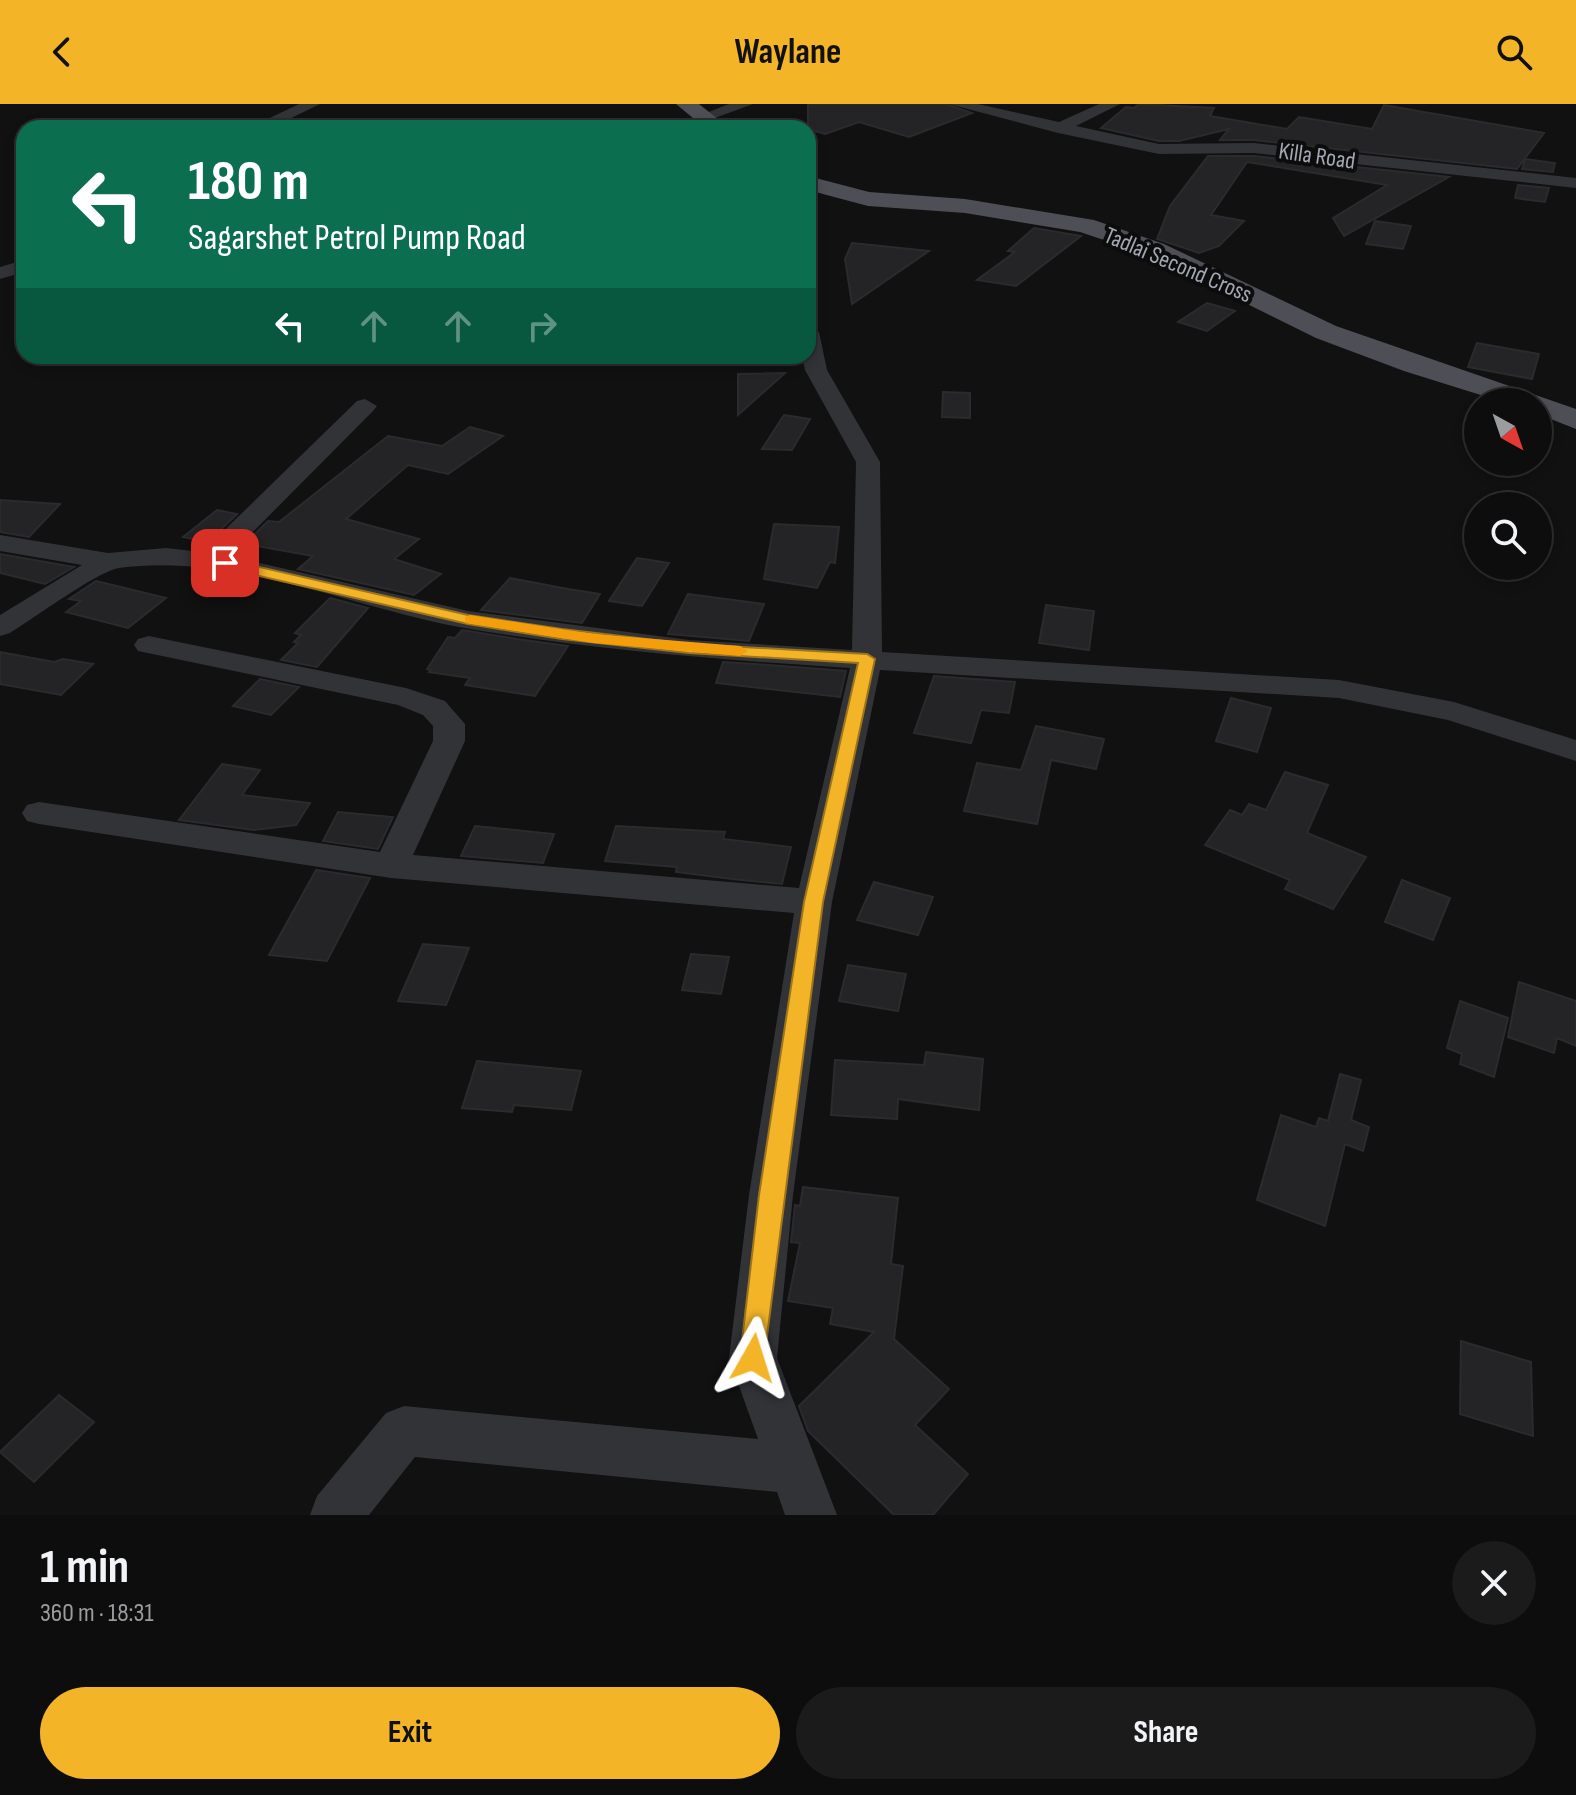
<!DOCTYPE html>
<meta charset="utf-8">
<style>
:root{--surface:#0d0d0e;--page:#1b1b1c;--text:#f1f3f6;--muted:#9a9c9e;--line:#2d2d2e;--accent:#f3b428}
body{margin:0;font-family:"Sofia Sans Condensed",sans-serif;background:var(--page);color:var(--text);height:100vh;display:flex;flex-direction:column;font-size:30px;white-space:nowrap}
*{box-sizing:border-box;margin:0}
p{font-size:26px;color:var(--muted)}
.icon{flex:none;width:44px;height:44px;fill:none;stroke:currentColor;stroke-width:2;stroke-linecap:round;stroke-linejoin:round}
.map{position:relative;height:1411px;overflow:hidden}
.panel{display:flex;flex-direction:column;background:var(--surface);flex:1}
.panel>*{flex:none}
.hud{position:absolute;left:16px;top:16px;width:800px;height:244px;border-radius:24px;box-shadow:0 4px 12px #0003,0 0 0 2px var(--line);background:#0b6e4f;color:#fff;overflow:hidden}
.needle{width:52px;rotate:140deg}
.buttons{position:absolute;left:1464px;top:284px;display:grid;gap:16px}
.buttons a{display:grid;place-items:center;width:88px;height:88px;border-radius:50%;background:var(--surface);box-shadow:0 4px 12px #0003,0 0 0 2px var(--line);font-size:40px}
.pin{position:absolute;display:grid;place-items:center;width:68px;height:68px;color:#fff;margin:-34px;border-radius:16px;box-shadow:0 4px 12px #0006}
.me{position:absolute;width:88px;margin:-44px;rotate:6deg;stroke-linejoin:round;filter:drop-shadow(0 0 6px #0008)}
.turn{display:flex;align-items:center;gap:28px;height:168px;padding:0 40px;font-size:36px}
.turn .icon{width:104px;height:104px;stroke-width:2.5}
.turn b{display:block;font-size:56px;line-height:68px}
.lanes{display:flex;align-items:center;height:76px;padding:0 40px;background:#0003;justify-content:center;gap:40px;direction:ltr}
.lanes .off{opacity:.35}
.round{display:grid;place-items:center;flex:none;width:84px;height:84px;border-radius:42px;background:var(--page)}
.summary{display:flex;align-items:center;justify-content:space-between;height:136px;padding:0 40px}
h1{font-size:48px;font-weight:700;line-height:60px}
.primary-button{display:flex;gap:16px;margin-top:auto;padding:16px 40px}
.primary-button a{flex:1;height:92px;border-radius:48px;background:var(--accent);color:#111;font-size:32px;font-weight:700;line-height:92px;text-align:center}
.primary-button a+a{background:var(--page);color:var(--text)}
header{display:flex;justify-content:space-between;align-items:center;height:104px;padding:0 40px;background:var(--accent);color:#111;font-size:36px;font-weight:700}
.map>svg:first-child{display:block}
</style>
<header><svg class="icon" aria-label="back" viewBox="0 0 24 24"><path d="M15 5l-7 7 7 7"/></svg>Waylane<svg class="icon" aria-label="search" viewBox="0 0 24 24"><circle cx="10" cy="10" r="6"/><path d="M15 15l6 6"/></svg></header>
<div class="map">
<svg width="1576" height="1411" viewBox="0 0 1576 1411">
<rect width="100%" height="100%" fill="#111112"/>
<g fill="#242426" stroke="#2b2b2e" stroke-width="2">
<path d="M808 0H946L972 9 909 33 859 18 825 30 808 25Z"/>
<path d="M1139 0 1214 4 1210 12 1287 25 1299 13 1372 25 1384 1 1544 29 1517 65 1254 36H1220L1229 25 1179 37H1159L1101 24 1126 3 1134 4Z"/>
<path d="M1208 52H1254L1449 73 1344 132 1333 114 1387 81 1247 58 1211 111 1244 117 1219 142 1199 149 1157 135 1170 102Z"/>
<path d="M1525 55 1555 59 1553 68 1522 65Z"/>
<path d="M1518 81 1549 84 1545 98 1515 94Z"/>
<path d="M1375 117 1411 122 1403 145 1366 140Z"/>
<path d="M1034 124 1081 132 1016 182 977 176 1015 148 1008 147Z"/>
<path d="M852 139 929 147 852 200 845 155Z"/>
<path d="M1207 199 1235 207 1207 227 1178 218Z"/>
<path d="M1477 239 1539 250 1532 275 1468 263Z"/>
<path d="M785 269 738 311V270Z"/>
<path d="M943 288 970 289V314L942 313Z"/>
<path d="M784 311 810 315 792 346 762 345Z"/>
<path d="M470 323 503 332 448 370 408 361 346 415 419 435 394 455 441 470 414 491 298 465 313 452 245 440 268 417 279 418 388 332 442 342Z"/>
<path d="M0 396 60 400 29 433 0 428Z"/>
<path d="M217 406 237 410 208 438 183 433Z"/>
<path d="M774 420 839 423 835 459 830 458 817 484 764 475Z"/>
<path d="M0 450 74 463 45 480 0 469Z"/>
<path d="M637 454 669 459 642 502 609 497Z"/>
<path d="M510 474 568 485 600 490 582 519 481 506Z"/>
<path d="M96 477 166 494 128 524 66 508 81 497 69 495Z"/>
<path d="M688 490 764 500 749 537 668 530Z"/>
<path d="M330 494 368 504 317 563 281 556 298 539 294 538 301 531 295 529Z"/>
<path d="M1046 501 1094 507 1089 546 1039 539Z"/>
<path d="M462 526 517 535 568 542 535 592 465 581 470 574 429 568 431 566 427 565 448 533 455 534Z"/>
<path d="M0 548 54 558 63 555 93 560 61 591 0 580Z"/>
<path d="M723 558 755 560 846 567 840 593 716 579Z"/>
<path d="M934 572 1015 578 1009 609 981 606 971 639 914 629Z"/>
<path d="M260 575 299 583 271 611 233 602Z"/>
<path d="M1231 594 1271 604 1257 648 1216 637Z"/>
<path d="M1036 622 1104 635 1096 665 1051 656 1037 720 964 707 977 659 1021 666Z"/>
<path d="M222 660 260 666 242 691 310 699 296 721 254 726 179 716Z"/>
<path d="M1285 668 1328 681 1307 729 1366 753 1333 805 1285 785 1290 776 1205 741 1230 706 1242 711 1249 700 1266 706Z"/>
<path d="M338 708 393 713 378 745 323 737Z"/>
<path d="M475 722 554 730 543 759 461 752Z"/>
<path d="M616 722 725 728 723 735 791 743 782 780 732 775 676 768 677 763 605 757Z"/>
<path d="M316 766 370 774 327 857 269 851Z"/>
<path d="M1402 776 1450 794 1433 836 1385 818Z"/>
<path d="M874 778 933 793 918 831 857 816Z"/>
<path d="M423 840 469 844 446 901 398 897Z"/>
<path d="M691 850 729 853 721 890 682 886Z"/>
<path d="M848 861 906 870 898 907 839 897Z"/>
<path d="M1519 878 1576 897V942L1557 934 1554 949 1508 933Z"/>
<path d="M1460 897 1508 914 1494 973 1460 960 1462 950 1447 944Z"/>
<path d="M926 948 983 955 979 1006 898 995 897 1015 831 1011 835 956 924 961Z"/>
<path d="M477 957 581 967 571 1006 514 1001 512 1008 462 1004Z"/>
<path d="M1340 970 1361 976 1351 1016 1369 1023 1363 1047 1345 1040 1325 1122 1257 1096 1281 1011 1316 1023 1319 1014 1328 1017Z"/>
<path d="M803 1083 898 1094 891 1160 903 1162 894 1235 949 1285 915 1321 968 1370 933 1411H894L808 1327 799 1302 874 1228 830 1220 833 1204 788 1197 800 1139 791 1138 795 1101 800 1102Z"/>
<path d="M1461 1237 1531 1258 1533 1332 1460 1310Z"/>
<path d="M59 1291 94 1318 34 1378 0 1348Z"/>
</g>
<g fill="none" stroke-linecap="round" stroke-linejoin="round">
<g fill="#323337" fill-rule="evenodd">
<path d="M299 0H320L271 24H249Z"/>
<path d="M729 0H753L704 18 696 13Z"/>
<path d="M949 0H978L1059 18 1099 0H1120L1076 22 1159 40 1254 39 1576 74V84L1254 49 1159 50 1058 29Z"/>
<path d="M24 156V168L0 175V163Z"/>
<path d="M808 222 819 228 827 266 880 358 882 548 1339 576 1454 598 1576 636V657L1448 616 1339 594 880 566 832 798 793 1091 777 1254 837 1411H785L777 1388 415 1353 369 1411H310L317 1392 386 1309 404 1302 758 1335 729 1254 749 1091 794 809 391 774 39 720 27 717 22 709 27 701 39 698 380 748 433 637V622L423 611 398 601 138 547 134 541 138 535 149 532 406 584 445 597 465 620V637L413 751 799 784 850 564C723 556 596 546 470 525 357 506 235 448 119 464 98 467 33 515 10 529L0 532V511L82 461 0 447V431L108 449 166 444 202 448 357 297 365 295 377 302 373 307 229 452 468 507 689 536 852 546 856 358 805 266 802 252H808Z"/>
</g>
<g fill="#4e4f56" fill-rule="evenodd">
<path d="M676 0H699L729 24H705Z"/>
<path d="M808 72 869 88 965 95 1094 116 1164 140 1336 222 1576 305V325L1538 310V298H1503L1404 267 1316 234 1146 150 1080 128 965 109 868 102 808 86Z"/>
</g>
</g>
<path fill="#f3b428" stroke="#9e751a" stroke-width="2" d="M225 455 468 511 562 525 689 540 867 550 875 555 823 798 763 1263 753 1266 744 1263 740 1254 759 1091 804 798 858 559 689 549 562 535 468 520 220 463V456Z"/>
<path fill="#f59e0b" d="M470 511 593 530 740 542 748 547 740 552 593 539 465 519V513Z"/>
<g text-anchor="middle" dominant-baseline="central" stroke-width="8" stroke-linejoin="round" paint-order="stroke">
<g font-size="24" fill="#a2a7b3" stroke="#0c0c0d">
<text transform="translate(1317 52) rotate(8)">Killa Road</text>
<text transform="translate(1178 161) rotate(23)">Tadlai Second Cross</text>
</g>
</g>
</svg>
<div class="buttons">
<a><svg class="needle" viewBox="-14 -14 28 28"><path d="M0-13l5 13h-10z" fill="#e53935"/><path d="M0 13l5-13h-10z" fill="#9a9c9e"/></svg></a>
<a><svg class="icon" aria-label="search" viewBox="0 0 24 24"><circle cx="10" cy="10" r="6"/><path d="M15 15l6 6"/></svg></a>
</div>
<div class="pin" style="left:225px;top:459px;background:#d93025"><svg class="icon" aria-label="arrive" viewBox="0 0 24 24"><path d="M6 21V4h12l-3 4 3 4H6"/></svg></div>
<svg class="me" style="left:753px;top:1254px" viewBox="-20 -20 40 40"><path d="M0-17L14 15 0 8-14 15z" fill="#f3b428" stroke="#fff" stroke-width="4"/></svg>
<div class="hud">
<div class="turn"><svg class="icon" aria-label="left" viewBox="0 0 24 24"><path d="M17 20v-9H6M10 6l-5 5 5 5"/></svg><div><b>180 m</b>Sagarshet Petrol Pump Road</div></div>
<div class="lanes"><svg class="icon" aria-label="left" viewBox="0 0 24 24"><path d="M17 20v-9H6M10 6l-5 5 5 5"/></svg><svg class="icon off" aria-label="ahead" viewBox="0 0 24 24"><path d="M12 20V5M6 11l6-6 6 6"/></svg><svg class="icon off" aria-label="ahead" viewBox="0 0 24 24"><path d="M12 20V5M6 11l6-6 6 6"/></svg><svg class="icon off" aria-label="right" viewBox="0 0 24 24"><path d="M7 20v-9h11M14 6l5 5-5 5"/></svg></div>
</div>
</div>
<section class="panel">
<div class="summary"><div><h1>1 min</h1><p>360 m · 18:31</p></div><a class="round"><svg class="icon" aria-label="close" viewBox="0 0 24 24"><path d="M6 6l12 12M18 6L6 18"/></svg></a></div>
<div class="primary-button"><a>Exit</a><a>Share</a></div>
</section>
